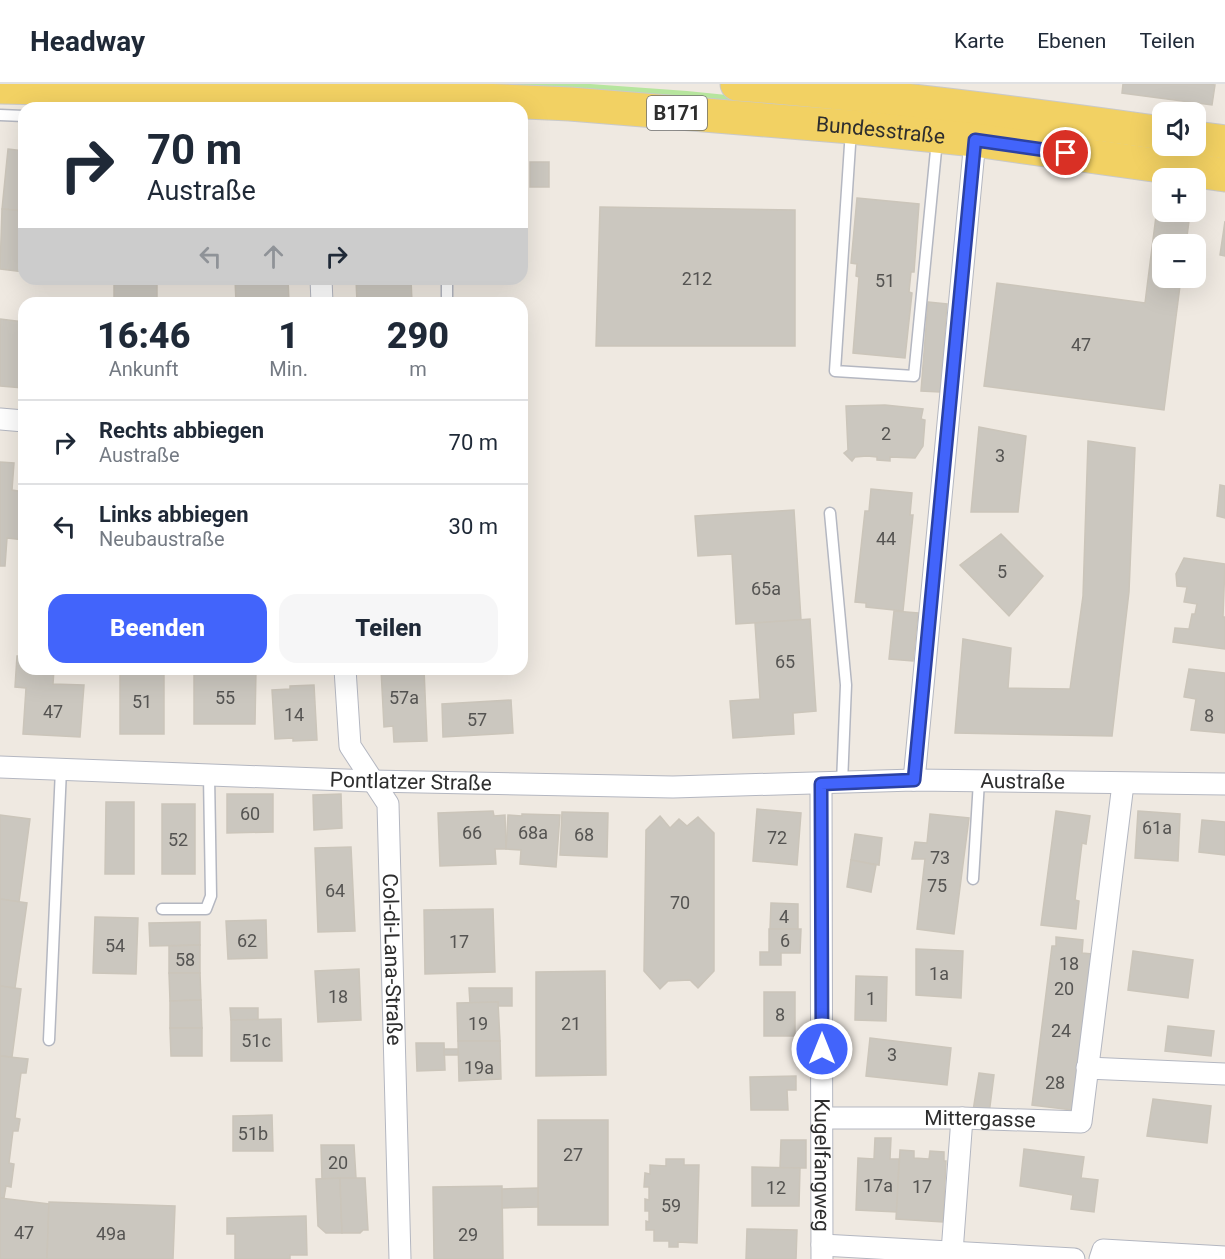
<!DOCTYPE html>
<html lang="de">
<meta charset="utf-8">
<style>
:root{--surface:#fff;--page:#f6f6f7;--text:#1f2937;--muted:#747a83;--line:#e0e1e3;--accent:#4264fb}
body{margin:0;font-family:Roboto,sans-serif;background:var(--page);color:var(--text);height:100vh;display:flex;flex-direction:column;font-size:22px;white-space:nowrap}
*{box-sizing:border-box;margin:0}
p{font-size:20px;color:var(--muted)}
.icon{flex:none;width:33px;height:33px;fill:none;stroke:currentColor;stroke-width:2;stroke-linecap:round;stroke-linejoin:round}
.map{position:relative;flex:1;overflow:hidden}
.panel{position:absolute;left:18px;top:213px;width:510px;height:378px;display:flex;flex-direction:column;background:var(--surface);border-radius:18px;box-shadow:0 6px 24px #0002}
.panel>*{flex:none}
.guide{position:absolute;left:18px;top:18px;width:510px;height:183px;border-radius:18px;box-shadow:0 6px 24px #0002;background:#fff;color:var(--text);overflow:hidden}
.buttons{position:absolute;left:1152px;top:18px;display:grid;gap:12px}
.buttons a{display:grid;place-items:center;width:54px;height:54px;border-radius:12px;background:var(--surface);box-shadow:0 6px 24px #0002;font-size:30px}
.pin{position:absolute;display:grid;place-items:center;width:51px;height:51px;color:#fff;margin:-26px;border:3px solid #fff;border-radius:50%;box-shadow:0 2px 6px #0007}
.me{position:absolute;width:66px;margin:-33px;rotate:0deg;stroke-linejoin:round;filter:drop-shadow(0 0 4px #0008)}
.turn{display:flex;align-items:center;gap:21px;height:126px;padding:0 30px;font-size:27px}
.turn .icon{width:78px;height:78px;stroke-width:2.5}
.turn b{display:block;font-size:42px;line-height:51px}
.lanes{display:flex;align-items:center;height:57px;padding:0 30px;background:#0003;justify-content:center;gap:30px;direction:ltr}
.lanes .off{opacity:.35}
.eta{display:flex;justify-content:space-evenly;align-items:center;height:102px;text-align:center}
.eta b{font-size:36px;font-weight:800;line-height:42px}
.primary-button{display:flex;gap:12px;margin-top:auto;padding:12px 30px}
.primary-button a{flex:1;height:69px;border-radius:18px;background:var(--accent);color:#fff;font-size:24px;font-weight:800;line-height:69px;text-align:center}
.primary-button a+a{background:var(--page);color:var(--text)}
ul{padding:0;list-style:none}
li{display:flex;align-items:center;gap:18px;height:84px;padding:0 30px;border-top:2px solid var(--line)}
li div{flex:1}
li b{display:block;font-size:22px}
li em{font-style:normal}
header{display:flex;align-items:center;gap:36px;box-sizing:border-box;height:84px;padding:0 30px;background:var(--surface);border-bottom:2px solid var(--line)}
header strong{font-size:28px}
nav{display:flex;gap:33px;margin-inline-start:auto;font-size:21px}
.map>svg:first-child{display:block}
</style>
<header>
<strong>Headway</strong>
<nav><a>Karte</a><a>Ebenen</a><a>Teilen</a></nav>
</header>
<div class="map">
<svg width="1225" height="1175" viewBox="0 0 1225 1175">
<rect width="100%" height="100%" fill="#efe9e1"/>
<path fill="#b6e59e" d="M447 0H590L687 7 868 25 1138 58 1225 70V76Z"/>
<g fill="#cbc7bf" stroke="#cbc5ba" stroke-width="1.5">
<path d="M1123 0H1208L1215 1 1212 21 1122 9Z"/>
<path d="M8 65 24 67V127L2 125Z"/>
<rect x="530" y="78" width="19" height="25"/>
<path d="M857 114 919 120 914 188H911L909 208 912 209 905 274 853 269 859 193 856 192 857 180 851 179Z"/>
<path d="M600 123 795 126V262H596Z"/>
<path d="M2 125 24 127V188L0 185Z"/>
<path d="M1156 132 1189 137 1186 160H1162V194H1181L1164 326 984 302 997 199 1145 219Z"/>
<path d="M1225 137V172L1220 171Z"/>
<rect x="114" y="195" width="43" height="24"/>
<path d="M235 195H288L289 219H236Z"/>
<path d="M356 195H411L412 219H357Z"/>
<path d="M928 218 947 220 940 308 921 307Z"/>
<path d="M0 235 24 238 23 304 0 302Z"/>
<path d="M885 321 923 325 921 335 925 336 923 362 915 374 890 373V377L877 376V373L867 372 855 373 852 377 844 369 848 366 846 322Z"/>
<path d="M979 343 1026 352 1018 428H971Z"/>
<path d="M1088 357 1135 364 1129 508 1112 652 955 649 963 555 1011 564 1008 604 1070 605 1083 512Z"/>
<path d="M0 378 14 379 12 406 24 408V456L7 454 5 482H0Z"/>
<path d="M1220 401 1225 402V434L1217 432Z"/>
<path d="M871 405 912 409 910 431H913L903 527 866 523V519L855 518 865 427H869Z"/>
<path d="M794 426 801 536 736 540 732 470 698 472 695 432Z"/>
<path d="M1001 450 1043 492 1009 532 960 481Z"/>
<path d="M1184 474 1225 480 1223 533H1225V565L1173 558 1175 544 1189 545 1192 530H1195L1197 520 1184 518 1187 503 1177 502 1176 490Z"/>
<path d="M894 527 918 529 913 577 889 575Z"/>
<path d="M810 535 816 627 793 629 794 650 733 654 730 617 760 615 755 539Z"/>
<path d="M17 572H24V585H54L53 600 84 601 80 653 23 650 26 604 15 603Z"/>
<rect x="120" y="585" width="44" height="65"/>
<path d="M194 585H256L255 640H194Z"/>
<path d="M381 585H424L427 657 394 658 393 642 384 643Z"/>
<path d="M1189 585 1225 589V649L1191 646 1196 615 1184 613Z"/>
<path d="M314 601 317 656 293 657V654L275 655 272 606 290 605V602Z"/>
<path d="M511 616 513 649 443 653 442 620Z"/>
<path d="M227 710H273V748L227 749Z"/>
<path d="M341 710 342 744 314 746 313 711Z"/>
<path d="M106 718H134V790H105Z"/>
<rect x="162" y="720" width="33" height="70"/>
<path d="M757 725 801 729 797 781 753 777Z"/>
<path d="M493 727 494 732 505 731 506 765H495L496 780 440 782 438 729Z"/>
<path d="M1056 727 1090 732 1086 760 1082 759 1075 816 1079 817 1076 845 1041 841Z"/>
<path d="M1138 727 1180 730 1178 777 1135 774Z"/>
<path d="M562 728 608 729 607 773 560 771Z"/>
<path d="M522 730 560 731 556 783 520 780 521 766 506 765 508 731 522 732Z"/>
<path d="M930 730 969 734 954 850 917 845 925 775H912L915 758 927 759Z"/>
<path d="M0 731 30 735 19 818 0 815Z"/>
<path d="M660 732 670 744 679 735 687 742 698 733 714 749V887L698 904 690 896 668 897 660 905 644 887 646 746Z"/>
<path d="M1202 736 1225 738V771L1199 768Z"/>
<path d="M855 750 882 754 879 781 851 776Z"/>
<path d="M351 763 355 847 318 848 315 764Z"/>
<path d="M851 776 876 781 871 808 847 803Z"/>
<path d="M0 815 27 819 15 904 0 902Z"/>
<path d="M771 819 798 820V845H770Z"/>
<path d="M493 825 495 888 425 890 424 826Z"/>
<path d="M95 833 138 834 136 890 93 889Z"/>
<path d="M266 836 267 874 228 875 226 837Z"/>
<path d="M200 838V861L150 862 149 839Z"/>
<path d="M769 845H801L800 869H781V881H760V868H769Z"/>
<path d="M1056 853 1083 856 1082 869 1092 870 1072 1026 1032 1021 1052 862H1056Z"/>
<path d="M200 861V889H169V862Z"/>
<path d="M916 865 963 867 961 914 916 911Z"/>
<path d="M1133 867 1193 876 1188 914 1128 906Z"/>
<path d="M359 885 361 936 318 938 315 887Z"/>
<path d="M605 887 606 991 536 992V888Z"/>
<path d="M169 889H200L201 916 170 917Z"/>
<path d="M856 892 887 893 886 937 855 936Z"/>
<path d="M0 902 21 905 12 973 0 972Z"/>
<path d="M469 904H512V922H498V918L470 919Z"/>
<rect x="764" y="908" width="31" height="44"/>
<path d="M201 916 202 944H170V917Z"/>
<path d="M498 918 500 957H458L457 919Z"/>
<path d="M230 924H258V936H231Z"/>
<path d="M281 935 282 977H231V936Z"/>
<path d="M1168 942 1214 947 1211 972 1165 967Z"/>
<path d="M170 944H202V972H171Z"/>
<path d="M870 954 951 964 947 1001 866 992Z"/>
<path d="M458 957H500L501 995 459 997Z"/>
<path d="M416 959H444L445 986 417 987Z"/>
<rect x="444" y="965" width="14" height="6"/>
<path d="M0 972 28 975 26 989H21L15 1034 20 1035 18 1047H13L9 1079 14 1080 11 1103 6 1102 4 1114H0Z"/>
<path d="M979 989 994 991 989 1030 973 1027Z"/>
<path d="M796 992V1006H787L788 1026H751L750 993Z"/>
<path d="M1153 1015 1211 1022 1207 1059 1147 1052Z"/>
<path d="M272 1031 273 1067H233V1032Z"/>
<rect x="538" y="1036" width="70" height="105"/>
<path d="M875 1054H891L890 1075H899L897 1128 856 1126 858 1074 874 1075Z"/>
<path d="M781 1056H806V1084H780Z"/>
<path d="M321 1061H354L356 1094 322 1095Z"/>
<path d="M1024 1065 1084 1073 1081 1094 1098 1096 1094 1128 1071 1125 1073 1111 1020 1102Z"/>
<path d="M900 1066 914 1067V1074L929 1075 930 1067 944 1068V1077H946L943 1138 896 1135Z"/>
<path d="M666 1075H684V1081H699L697 1159 678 1158V1163H669V1157H654V1146H646V1137L649 1138V1127H645V1115L649 1116V1103H644L645 1089 650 1090V1081L666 1082Z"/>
<path d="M752 1083 800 1084 799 1122H752Z"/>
<path d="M340 1094 342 1149H326L318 1142 316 1095Z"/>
<path d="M340 1094H365L368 1146H363L360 1149H342Z"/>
<path d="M502 1102 503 1175H434L433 1103Z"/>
<path d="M538 1104V1123L502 1124V1105Z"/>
<path d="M0 1114 49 1120 47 1175H0Z"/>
<path d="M49 1118 175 1122 173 1175H47Z"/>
<path d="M306 1132 307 1171H290V1175H235V1150H227V1134Z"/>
<path d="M747 1145 797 1146 796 1175H746Z"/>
</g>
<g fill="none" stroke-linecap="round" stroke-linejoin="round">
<g stroke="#b4b7c1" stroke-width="13">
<g id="lane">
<path d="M0 31 24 32"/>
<path d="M851 46 835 287 914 292 937 56"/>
<path d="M447 195V219"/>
<path d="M830 429 846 601 842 699"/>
<path d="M973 795 979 697"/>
<path d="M162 825H206L211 812 209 691"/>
<path d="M49 956 61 685"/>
</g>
</g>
<g stroke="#b4b7c1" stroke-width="23">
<g id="street">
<path d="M321 195 322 219"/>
<path d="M0 335 24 337"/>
<path id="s1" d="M345 585 350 662 388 720 400 1175"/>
<path id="s2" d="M0 683 371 697 673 703 914 696 1225 700"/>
<path d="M914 696 975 56"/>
<path id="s3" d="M821 700 822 1175"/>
<path d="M1087 984 1225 990"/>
<path id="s4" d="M822 1034H962L1081 1038 1123 700"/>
<path d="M822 1161 1074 1175"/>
<path d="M952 1168 962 1034"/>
<path d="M1100 1175 1103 1166 1225 1173"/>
</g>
</g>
<g stroke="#c9c9c9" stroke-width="35">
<g id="primary">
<path d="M737 0C880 11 1021 29 1162 49"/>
<path id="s5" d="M0 3 370 11 570 20 851 43 975 56 1225 91"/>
<path d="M1196 54 1225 58"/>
</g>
</g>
<use href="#lane" stroke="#fff" stroke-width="10"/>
<use href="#street" stroke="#fff" stroke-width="21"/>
<use href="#primary" stroke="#f2d163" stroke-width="33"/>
</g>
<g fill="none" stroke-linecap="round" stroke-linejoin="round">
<g stroke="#2b41a3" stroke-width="15">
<path id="route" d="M822 965 821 700 914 696 975 56 1066 69"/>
</g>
<use href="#route" stroke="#4264fb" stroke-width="10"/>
</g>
<g text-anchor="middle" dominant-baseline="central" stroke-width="6" stroke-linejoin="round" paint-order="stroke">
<g font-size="18" fill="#555452">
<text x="697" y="194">212</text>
<text x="885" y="196">51</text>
<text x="1081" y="260">47</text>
<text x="886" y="349">2</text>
<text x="1000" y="371">3</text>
<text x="886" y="454">44</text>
<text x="1002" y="487">5</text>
<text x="766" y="504">65a</text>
<text x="785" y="577">65</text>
<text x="225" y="613">55</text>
<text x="404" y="613">57a</text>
<text x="142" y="617">51</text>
<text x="53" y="627">47</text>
<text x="294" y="630">14</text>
<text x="1209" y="631">8</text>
<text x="477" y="635">57</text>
<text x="250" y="729">60</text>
<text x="1157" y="743">61a</text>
<text x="472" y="748">66</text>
<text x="533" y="748">68a</text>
<text x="584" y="750">68</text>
<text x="777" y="753">72</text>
<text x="178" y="755">52</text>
<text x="940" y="773">73</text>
<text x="937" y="801">75</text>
<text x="335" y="806">64</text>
<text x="680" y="818">70</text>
<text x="784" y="832">4</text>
<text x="247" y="856">62</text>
<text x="785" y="856">6</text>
<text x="459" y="857">17</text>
<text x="115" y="861">54</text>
<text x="185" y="875">58</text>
<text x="1069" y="879">18</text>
<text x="939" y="889">1a</text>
<text x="1064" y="904">20</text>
<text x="338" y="912">18</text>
<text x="871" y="914">1</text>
<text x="780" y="930">8</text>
<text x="478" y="939">19</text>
<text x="571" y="939">21</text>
<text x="1061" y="946">24</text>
<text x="256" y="956">51c</text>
<text x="892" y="970">3</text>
<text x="479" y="983">19a</text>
<text x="1055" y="998">28</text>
<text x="253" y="1049">51b</text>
<text x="573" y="1070">27</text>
<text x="338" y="1078">20</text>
<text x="878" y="1101">17a</text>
<text x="922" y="1102">17</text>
<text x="776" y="1103">12</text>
<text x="671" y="1121">59</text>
<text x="24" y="1148">47</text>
<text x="111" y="1149">49a</text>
<text x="468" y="1150">29</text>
</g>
<rect fill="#fff" stroke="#6d6d6d" stroke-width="1.5" x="647" y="12" width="60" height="34" rx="4.5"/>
<g font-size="20" font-weight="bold" fill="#2e2e2e">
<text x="677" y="29">B171</text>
</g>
<g font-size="21" fill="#2e2e2e" stroke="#fff">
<text stroke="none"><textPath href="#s5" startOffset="882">Bundesstraße</textPath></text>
<text stroke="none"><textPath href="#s2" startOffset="411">Pontlatzer Straße</textPath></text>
<text stroke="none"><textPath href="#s2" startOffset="1023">Austraße</textPath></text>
<text stroke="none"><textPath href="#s1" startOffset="302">Col-di-Lana-Straße</textPath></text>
<text stroke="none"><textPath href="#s4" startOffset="158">Mittergasse</textPath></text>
<text stroke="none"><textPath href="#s3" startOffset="381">Kugelfangweg</textPath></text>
</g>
</g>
</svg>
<div class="buttons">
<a><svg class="icon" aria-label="sound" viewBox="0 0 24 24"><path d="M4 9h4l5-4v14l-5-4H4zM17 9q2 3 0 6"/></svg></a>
<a>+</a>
<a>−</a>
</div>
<div class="pin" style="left:1066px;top:69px;background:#d93025"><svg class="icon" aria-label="arrive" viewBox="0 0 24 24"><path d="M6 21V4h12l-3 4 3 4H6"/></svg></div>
<svg class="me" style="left:822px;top:965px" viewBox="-20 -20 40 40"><circle r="17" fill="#4264fb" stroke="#fff" stroke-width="3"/><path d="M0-11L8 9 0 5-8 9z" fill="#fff"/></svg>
<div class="guide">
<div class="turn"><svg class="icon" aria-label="right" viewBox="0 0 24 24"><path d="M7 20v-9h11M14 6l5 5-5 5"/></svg><div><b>70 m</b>Austraße</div></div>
<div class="lanes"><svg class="icon off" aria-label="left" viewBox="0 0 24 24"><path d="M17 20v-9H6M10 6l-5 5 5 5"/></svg><svg class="icon off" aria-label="ahead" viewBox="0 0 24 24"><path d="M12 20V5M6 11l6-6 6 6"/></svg><svg class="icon" aria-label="right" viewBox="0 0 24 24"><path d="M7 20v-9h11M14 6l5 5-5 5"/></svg></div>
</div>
<section class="panel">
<div class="eta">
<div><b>16:46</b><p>Ankunft</p></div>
<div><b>1</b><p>Min.</p></div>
<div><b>290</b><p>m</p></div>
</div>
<ul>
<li><svg class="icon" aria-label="right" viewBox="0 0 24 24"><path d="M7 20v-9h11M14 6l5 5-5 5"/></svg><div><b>Rechts abbiegen</b><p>Austraße</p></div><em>70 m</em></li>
<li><svg class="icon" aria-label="left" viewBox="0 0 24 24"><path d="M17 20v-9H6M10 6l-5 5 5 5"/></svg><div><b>Links abbiegen</b><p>Neubaustraße</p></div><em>30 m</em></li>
</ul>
<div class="primary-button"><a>Beenden</a><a>Teilen</a></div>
</section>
</div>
